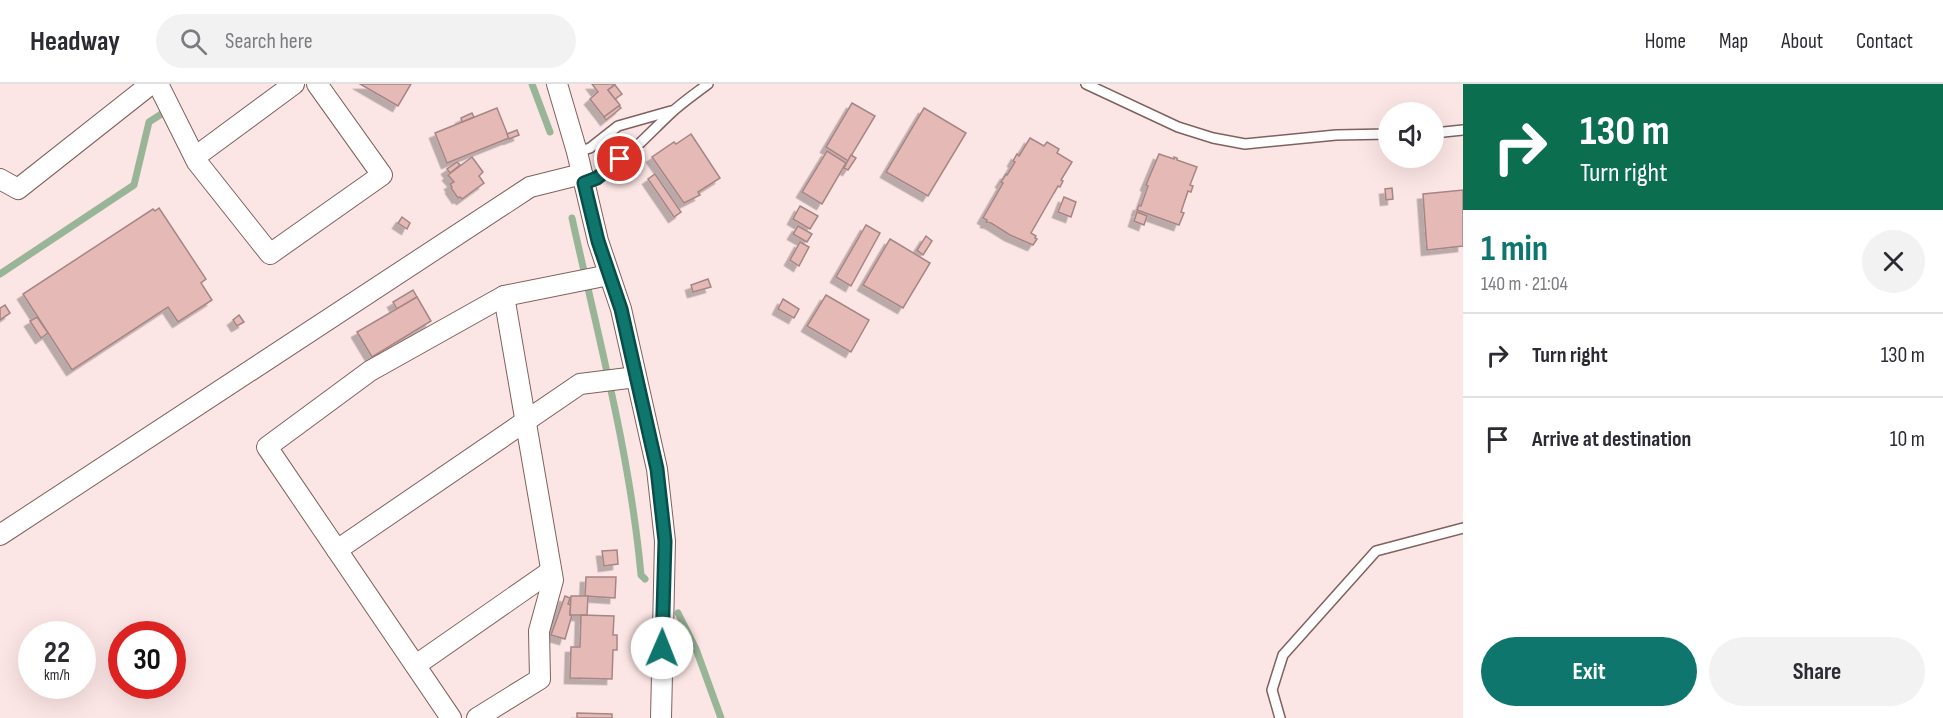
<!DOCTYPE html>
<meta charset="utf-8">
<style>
:root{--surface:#fff;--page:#f2f2f3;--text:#2b2b33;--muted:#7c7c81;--line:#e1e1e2;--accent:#0f766e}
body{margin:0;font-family:"Sofia Sans Condensed",sans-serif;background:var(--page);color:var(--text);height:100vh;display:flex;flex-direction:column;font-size:22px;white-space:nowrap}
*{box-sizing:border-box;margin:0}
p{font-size:20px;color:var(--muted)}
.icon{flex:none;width:33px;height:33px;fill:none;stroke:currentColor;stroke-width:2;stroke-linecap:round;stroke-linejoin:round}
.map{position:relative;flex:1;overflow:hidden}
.sheet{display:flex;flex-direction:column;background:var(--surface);width:480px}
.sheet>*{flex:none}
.banner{background:#0b6e4f;color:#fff;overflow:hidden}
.fabs{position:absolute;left:1378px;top:18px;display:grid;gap:12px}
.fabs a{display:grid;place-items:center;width:66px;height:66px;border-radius:50%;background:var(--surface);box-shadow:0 6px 24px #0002;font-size:30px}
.speed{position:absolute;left:18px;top:537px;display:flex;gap:12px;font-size:30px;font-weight:700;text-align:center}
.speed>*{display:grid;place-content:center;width:78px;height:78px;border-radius:50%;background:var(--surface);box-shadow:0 6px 24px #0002;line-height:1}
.speed small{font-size:15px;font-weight:400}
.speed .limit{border:9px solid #d22;background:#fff;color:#111}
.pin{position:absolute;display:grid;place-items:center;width:51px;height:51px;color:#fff;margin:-26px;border:3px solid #fff;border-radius:50%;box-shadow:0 2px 6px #0007}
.me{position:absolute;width:66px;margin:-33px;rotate:1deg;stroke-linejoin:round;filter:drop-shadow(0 0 4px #0008)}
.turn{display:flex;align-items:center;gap:21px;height:126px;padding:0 18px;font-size:27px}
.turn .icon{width:78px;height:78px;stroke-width:2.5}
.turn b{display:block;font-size:42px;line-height:51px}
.round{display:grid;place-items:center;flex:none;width:63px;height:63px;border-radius:32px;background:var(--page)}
.summary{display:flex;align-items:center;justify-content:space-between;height:102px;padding:0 18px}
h1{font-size:36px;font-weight:700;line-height:45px;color:var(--accent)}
.button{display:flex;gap:12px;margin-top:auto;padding:12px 18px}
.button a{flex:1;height:69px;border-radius:36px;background:var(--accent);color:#fff;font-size:24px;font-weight:700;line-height:69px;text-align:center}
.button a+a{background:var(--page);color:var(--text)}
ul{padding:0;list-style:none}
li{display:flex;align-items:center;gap:18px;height:84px;padding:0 18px;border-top:2px solid var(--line)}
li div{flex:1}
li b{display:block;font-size:22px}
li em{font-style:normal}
header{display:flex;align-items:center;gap:36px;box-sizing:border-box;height:84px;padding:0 30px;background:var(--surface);border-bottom:2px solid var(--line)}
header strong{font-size:28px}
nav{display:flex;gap:33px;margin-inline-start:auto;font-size:21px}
.search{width:420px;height:54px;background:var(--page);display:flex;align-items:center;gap:15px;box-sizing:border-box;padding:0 21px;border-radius:33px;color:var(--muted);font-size:22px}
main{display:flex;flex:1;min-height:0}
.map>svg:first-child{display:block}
</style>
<header>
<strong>Headway</strong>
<div class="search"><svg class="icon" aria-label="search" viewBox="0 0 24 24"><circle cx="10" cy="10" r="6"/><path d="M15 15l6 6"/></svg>Search here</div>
<nav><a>Home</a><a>Map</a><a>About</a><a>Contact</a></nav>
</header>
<main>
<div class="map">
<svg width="1463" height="634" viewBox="0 0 1463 634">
<defs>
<filter id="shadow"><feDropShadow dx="-5.5" dy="5.5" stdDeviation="0" flood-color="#0004"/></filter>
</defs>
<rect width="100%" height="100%" fill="#fce6e5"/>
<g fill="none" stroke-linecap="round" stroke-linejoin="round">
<g stroke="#99b598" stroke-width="7">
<path d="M532 0 550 48"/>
<path d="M572 134C598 252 630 370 641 491L645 495"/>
<path d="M0 190 134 101 149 38 163 29V22"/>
<path d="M678 529 696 565 721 634"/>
</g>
</g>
<g fill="#e4b9b6" stroke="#a68684" stroke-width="1.5" filter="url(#shadow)">
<path d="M360 0H411L398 22Z"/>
<path d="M592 0H615L608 6 620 21 604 33 590 15 598 8Z"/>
<path d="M615 1 622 10 615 15 608 6Z"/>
<path d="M852 19 875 32 848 77 826 63Z"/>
<path d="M619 22 621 24 606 36 604 33Z"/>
<path d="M497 24 509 54 447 79 435 49Z"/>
<path d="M924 24 966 49 928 112 886 88Z"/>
<path d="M472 29 474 33 462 38 461 34Z"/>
<path d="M517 46 519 51 509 55 507 50Z"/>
<path d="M691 50 720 94 698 108 700 111 684 119 652 73 674 58 676 60Z"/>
<path d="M624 51 630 58 618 67 612 60Z"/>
<path d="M1030 54 1044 62 1047 58 1059 65 1057 69 1072 78 1061 96 1063 97 1060 103 1058 102 1031 149 1036 152 1035 154 1037 155 1033 161 1010 151 991 139 986 138 987 136 983 134 1003 99 1001 98 1006 90 1007 91 1015 78 1013 77 1017 70 1019 72Z"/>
<path d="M827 67 846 79 822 120 802 108Z"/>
<path d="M1159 70 1174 75V73L1177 74V76L1197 83 1190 101 1193 102 1191 108 1188 107 1181 128 1184 129 1179 141 1137 126 1139 121 1141 122 1148 102 1146 101Z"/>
<path d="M851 71 856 74 848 86 844 84Z"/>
<path d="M472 73 483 88 479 92 484 99 462 115 460 113 458 114 451 104 452 103 450 100 454 98 448 91Z"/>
<path d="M457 78 460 81 450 89 447 85Z"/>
<path d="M655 90 681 128 674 133 648 95Z"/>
<path d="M1392 104 1393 115 1386 116 1385 105Z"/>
<path d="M1463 106V162L1427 166 1423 110Z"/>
<path d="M1064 113 1076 118 1071 133 1058 128Z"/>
<path d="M800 122 818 132 810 145 793 135Z"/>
<path d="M159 124 206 195 201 199 212 216 178 238 168 223 72 286 23 210 153 125 155 127Z"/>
<path d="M1137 128 1147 132 1144 141 1134 137Z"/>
<path d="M402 133 410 139 407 145 398 139Z"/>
<path d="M866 141 880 149 851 202 836 193Z"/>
<path d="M798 142 812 150 807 158 793 150Z"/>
<path d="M926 152 932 157 923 171 917 166Z"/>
<path d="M890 155 930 179 903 224 863 201Z"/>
<path d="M800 158 809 163 799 182 790 176Z"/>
<path d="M708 195 711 203 693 208 691 201Z"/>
<path d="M413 206 417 213 397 225 393 218Z"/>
<path d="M826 211 869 236 851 268 807 242Z"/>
<path d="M417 213 431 237 372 273 357 248Z"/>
<path d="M783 215 799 225 794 234 778 225Z"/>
<path d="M5 221 10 229 0 236V224Z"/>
<path d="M239 231 244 238 237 242 233 236Z"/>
<path d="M37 233 48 249 41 254 30 237Z"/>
<path d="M617 466 618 480 604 482 602 467Z"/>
<path d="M586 493H616L615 514 585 512Z"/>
<path d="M565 512 570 514 568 520 571 521 570 531H572L565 555 551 551Z"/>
<path d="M571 512H588L587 531H570Z"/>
<path d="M581 531 614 532 613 551H617V566H613L612 595 570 594 571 563H580Z"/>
<path d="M577 629 612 630V634H577Z"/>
</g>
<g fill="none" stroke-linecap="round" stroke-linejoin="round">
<g stroke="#7f615f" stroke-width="12">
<g id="service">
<path d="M1086 0 1178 43 1213 54 1245 60 1336 51 1389 50"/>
<path d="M1434 49 1463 46"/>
<path d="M577 68 590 64 618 42 671 27"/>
<path d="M584 98C617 87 646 52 671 29 683 18 696 9 708 0"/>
<path d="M1280 634 1272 606 1283 571 1376 467 1463 444"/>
</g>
</g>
<g stroke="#7f615f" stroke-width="22">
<g id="minor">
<path d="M158 0 197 78 270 170 382 91 317 0"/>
<path d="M557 0 577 68 598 157 621 225 657 385 665 457 661 634"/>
<path d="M195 73 294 0"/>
<path d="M0 95 18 105 151 0"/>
<path d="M0 451 530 103 582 90"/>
<path d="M337 466 580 300 636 293"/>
<path d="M416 581 551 487"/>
<path d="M451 634 267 363 370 287 504 212 609 191"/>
<path d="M477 634 540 595 539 547 553 496 504 212"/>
</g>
</g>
<use href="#service" stroke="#fff" stroke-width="9"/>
<use href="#minor" stroke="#fff" stroke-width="20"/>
</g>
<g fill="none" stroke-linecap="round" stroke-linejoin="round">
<g stroke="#0a4d48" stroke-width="15">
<path id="route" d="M620 75 597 94 584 99 598 157 621 225 657 385 665 457 662 564"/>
</g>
<use href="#route" stroke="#0f766e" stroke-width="10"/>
</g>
</svg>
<div class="fabs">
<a><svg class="icon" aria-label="sound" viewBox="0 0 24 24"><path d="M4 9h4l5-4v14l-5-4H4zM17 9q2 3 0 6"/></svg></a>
</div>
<div class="speed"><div>22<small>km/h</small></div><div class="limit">30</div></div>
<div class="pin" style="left:620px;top:75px;background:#d93025"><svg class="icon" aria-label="arrive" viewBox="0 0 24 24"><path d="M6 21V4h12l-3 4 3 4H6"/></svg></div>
<svg class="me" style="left:662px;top:564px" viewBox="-20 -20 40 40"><circle r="19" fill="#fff"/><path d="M0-13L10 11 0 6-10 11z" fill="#0f766e"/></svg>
</div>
<section class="sheet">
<div class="banner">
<div class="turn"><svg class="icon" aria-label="right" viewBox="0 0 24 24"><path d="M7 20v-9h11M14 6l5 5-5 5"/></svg><div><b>130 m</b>Turn right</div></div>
</div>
<div class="summary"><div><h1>1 min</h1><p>140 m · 21:04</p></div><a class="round"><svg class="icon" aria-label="close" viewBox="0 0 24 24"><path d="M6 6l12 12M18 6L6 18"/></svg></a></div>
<ul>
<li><svg class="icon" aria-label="right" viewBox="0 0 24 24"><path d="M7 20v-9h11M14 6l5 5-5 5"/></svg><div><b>Turn right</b></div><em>130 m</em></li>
<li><svg class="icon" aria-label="arrive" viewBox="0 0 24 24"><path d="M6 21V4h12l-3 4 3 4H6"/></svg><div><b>Arrive at destination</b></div><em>10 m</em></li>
</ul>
<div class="button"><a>Exit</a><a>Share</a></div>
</section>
</main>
